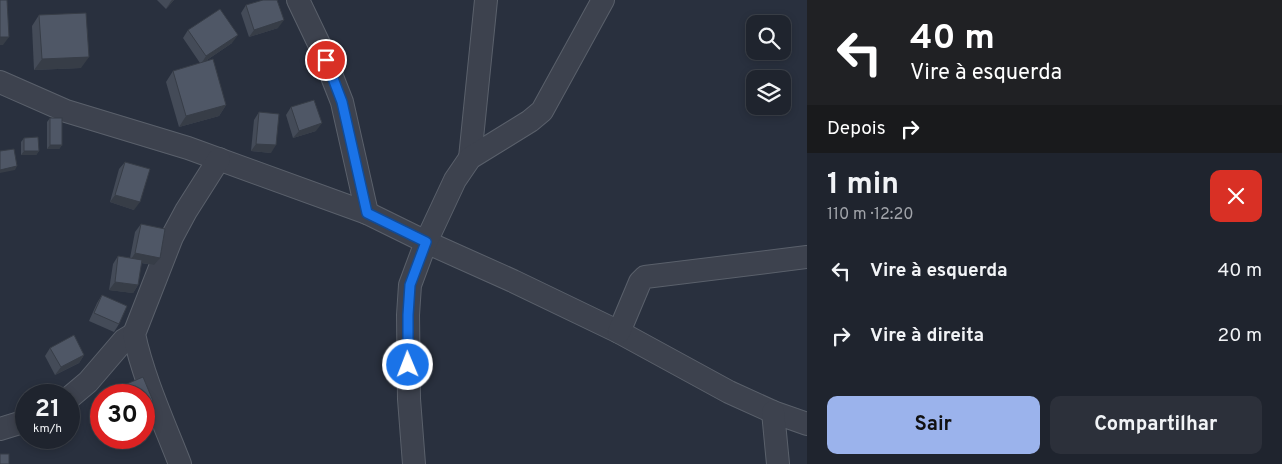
<!DOCTYPE html>
<html lang="pt">
<meta charset="utf-8">
<style>
:root{--surface:#1f242e;--page:#2c303a;--text:#f1f3f6;--muted:#a1a4aa;--line:#3c414a;--accent:#9bb3ec}
body{margin:0;font-family:Overpass,sans-serif;background:var(--page);color:var(--text);height:100vh;display:flex;flex-direction:column;font-size:19px;white-space:nowrap}
*{box-sizing:border-box;margin:0}
p{font-size:16px;color:var(--muted)}
.icon{flex:none;width:28px;height:28px;fill:none;stroke:currentColor;stroke-width:2;stroke-linecap:round;stroke-linejoin:round}
.map{position:relative;flex:1;overflow:hidden}
.details{display:flex;flex-direction:column;background:var(--surface);width:475px}
.details>*{flex:none}
.banner{background:#202124;color:#fff;overflow:hidden}
.fabs{position:absolute;left:746px;top:15px;display:grid;gap:10px}
.fabs a{display:grid;place-items:center;width:45px;height:45px;border-radius:10px;background:var(--surface);box-shadow:0 2px 8px #0003,0 0 0 1px var(--line);font-size:25px}
.speed{position:absolute;left:15px;top:384px;display:flex;gap:10px;font-size:25px;font-weight:700;text-align:center}
.speed>*{display:grid;place-content:center;width:65px;height:65px;border-radius:50%;background:var(--surface);box-shadow:0 2px 8px #0003,0 0 0 1px var(--line);line-height:1}
.speed small{font-size:12px;font-weight:400}
.speed .limit{border:8px solid #d22;background:#fff;color:#111}
.pin{position:absolute;display:grid;place-items:center;width:42px;height:42px;color:#fff;margin:-21px;border:2px solid #fff;border-radius:50%;box-shadow:0 1px 5px #0007}
.me{position:absolute;width:55px;margin:-28px;rotate:359deg;stroke-linejoin:round;filter:drop-shadow(0 0 4px #0008)}
.turn{display:flex;align-items:center;gap:18px;height:105px;padding:0 20px;font-size:22px}
.turn .icon{width:65px;height:65px;stroke-width:2.5}
.turn b{display:block;font-size:35px;line-height:42px}
.then{display:flex;align-items:center;height:48px;padding:0 20px;background:#0003;gap:10px;font-size:19px}
.round{display:grid;place-items:center;flex:none;width:52px;height:52px;border-radius:10px;background:var(--page)}
.headline{display:flex;align-items:center;justify-content:space-between;height:85px;padding:0 20px}
h1{font-size:30px;font-weight:700;line-height:38px}
.cta{display:flex;gap:10px;margin-top:auto;padding:10px 20px}
.cta a{flex:1;height:58px;border-radius:10px;background:var(--accent);color:#111;font-size:20px;font-weight:700;line-height:58px;text-align:center}
.cta a+a{background:var(--page);color:var(--text)}
ul{padding:0;list-style:none}
li{display:flex;align-items:center;gap:15px;height:65px;padding:0 20px}
li div{flex:1}
li b{display:block;font-size:19px}
li em{font-style:normal}
main{display:flex;flex:1;min-height:0}
.map>svg:first-child{display:block}
</style>
<main>
<div class="map">
<svg width="807" height="464" viewBox="0 0 807 464">
<rect width="100%" height="100%" fill="#29303e"/>
<g fill="none" stroke-linecap="round" stroke-linejoin="round">
<g stroke="#5a606b" stroke-width="24">
<g id="minor">
<path d="M298 0 320 46 342 102 367 213"/>
<path d="M0 82 66 111 188 148 367 213 426 242 513 281 619 332 729 392 773 412 807 424"/>
<path d="M470 158 486 0"/>
<path d="M619 332 640 282 645 277 807 257"/>
<path d="M69 398 88 382 124 340 134 334"/>
<path d="M773 412 778 464"/>
<path d="M0 429 26 421"/>
<path d="M180 464C164 423 143 377 134 334L172 237 186 211 219 159"/>
<path d="M414 464 409 399 408 315 410 285 426 242 455 180 470 158 530 121 542 111 603 0"/>
</g>
</g>
<use href="#minor" stroke="#3d424e" stroke-width="22"/>
</g>
<g fill="#444b58">
<path d="M157 0H174L166 9Z"/>
<path d="M246 5 278 28 249 37 241 13Z"/>
<path d="M39 15 81 68 34 70 32 26Z"/>
<path d="M188 30 232 43 204 62 226 105 219 116 179 127 166 82 173 71 200 63 183 38Z"/>
<path d="M291 107 316 131 293 138 286 115Z"/>
<path d="M259 112 271 153 251 151 254 120Z"/>
<path d="M50 118 62 145 59 149H47V122Z"/>
<path d="M24 138 39 151 36 155H21V142Z"/>
<path d="M125 162 134 210 110 202 119 169Z"/>
<path d="M141 224 154 265 141 263 138 285 133 293 109 290 113 264 118 256 130 258 135 232Z"/>
<path d="M102 295 119 324 114 332 89 321 97 303Z"/>
<path d="M50 348 84 355 79 363 55 375 45 356Z"/>
<path d="M143 377 153 401 148 409 144 410V395H117L116 393 122 386Z"/>
</g>
<g fill="#373d47">
<path d="M172 0H174L166 9 171 1Z"/>
<path d="M284 20 278 28 249 37 254 30Z"/>
<path d="M238 35 232 43 201 64 206 56Z"/>
<path d="M0 37H9L3 45H0Z"/>
<path d="M89 57 81 68 34 70 42 59Z"/>
<path d="M226 105 219 116 179 127 186 116Z"/>
<path d="M322 123 316 131 293 138 299 131Z"/>
<path d="M256 144 276 145 271 153 251 151Z"/>
<path d="M50 145H62L59 149H47Z"/>
<path d="M24 151H39L36 155H21Z"/>
<path d="M17 166 15 170 0 173V170Z"/>
<path d="M115 195 140 202 134 210 110 202Z"/>
<path d="M135 253 160 258 154 265 130 261Z"/>
<path d="M115 282 138 285 133 293 109 290Z"/>
<path d="M84 355 79 363 55 375 61 367Z"/>
<path d="M153 401 148 409 144 410V405Z"/>
</g>
<g fill="#4f5766" stroke="#373d47">
<path d="M0 0H7L9 37H0Z"/>
<path d="M263 0H277L284 20 254 30 246 5Z"/>
<path d="M220 9 238 35 206 56 188 30Z"/>
<path d="M86 13 89 57 42 59 39 15Z"/>
<path d="M213 59 226 105 186 116 173 71Z"/>
<path d="M314 100 322 123 299 131 291 107Z"/>
<path d="M259 112 279 114 276 145 256 144Z"/>
<rect x="50" y="118" width="12" height="27"/>
<path d="M38 137 39 151H24V138Z"/>
<path d="M14 149 17 166 0 170V151Z"/>
<path d="M125 162 150 169 140 202 115 195Z"/>
<path d="M141 224 165 229 160 258 135 253Z"/>
<path d="M118 256 142 260 138 285 115 282Z"/>
<path d="M102 295 127 306 119 324 94 313Z"/>
<path d="M74 335 84 355 61 367 50 348Z"/>
<path d="M143 377 153 401 144 405V395H126L122 386Z"/>
<rect x="0" y="454" width="9" height="10"/>
</g>
<g fill="none" stroke-linecap="round" stroke-linejoin="round">
<g stroke="#114b97" stroke-width="12">
<path id="route" d="M326 60 342 102 367 213 426 242 410 285 408 315V365"/>
</g>
<use href="#route" stroke="#1a73e8" stroke-width="9"/>
</g>
</svg>
<div class="fabs">
<a><svg class="icon" aria-label="search" viewBox="0 0 24 24"><circle cx="10" cy="10" r="6"/><path d="M15 15l6 6"/></svg></a>
<a><svg class="icon" aria-label="layers" viewBox="0 0 24 24"><path d="M12 4l9 5-9 5-9-5zM3 14l9 5 9-5"/></svg></a>
</div>
<div class="speed"><div>21<small>km/h</small></div><div class="limit">30</div></div>
<div class="pin" style="left:326px;top:60px;background:#d93025"><svg class="icon" aria-label="arrive" viewBox="0 0 24 24"><path d="M6 21V4h12l-3 4 3 4H6"/></svg></div>
<svg class="me" style="left:408px;top:365px" viewBox="-20 -20 40 40"><circle r="17" fill="#1a73e8" stroke="#fff" stroke-width="3"/><path d="M0-11L8 9 0 5-8 9z" fill="#fff"/></svg>
</div>
<section class="details">
<div class="banner">
<div class="turn"><svg class="icon" aria-label="left" viewBox="0 0 24 24"><path d="M17 20v-9H6M10 6l-5 5 5 5"/></svg><div><b>40 m</b>Vire à esquerda</div></div>
<div class="then">Depois<svg class="icon" aria-label="right" viewBox="0 0 24 24"><path d="M7 20v-9h11M14 6l5 5-5 5"/></svg></div>
</div>
<div class="headline"><div><h1>1 min</h1><p>110 m · 12:20</p></div><a class="round" style="background:#d93025;color:#fff"><svg class="icon" aria-label="close" viewBox="0 0 24 24"><path d="M6 6l12 12M18 6L6 18"/></svg></a></div>
<ul>
<li><svg class="icon" aria-label="left" viewBox="0 0 24 24"><path d="M17 20v-9H6M10 6l-5 5 5 5"/></svg><div><b>Vire à esquerda</b></div><em>40 m</em></li>
<li><svg class="icon" aria-label="right" viewBox="0 0 24 24"><path d="M7 20v-9h11M14 6l5 5-5 5"/></svg><div><b>Vire à direita</b></div><em>20 m</em></li>
</ul>
<div class="cta"><a>Sair</a><a>Compartilhar</a></div>
</section>
</main>
